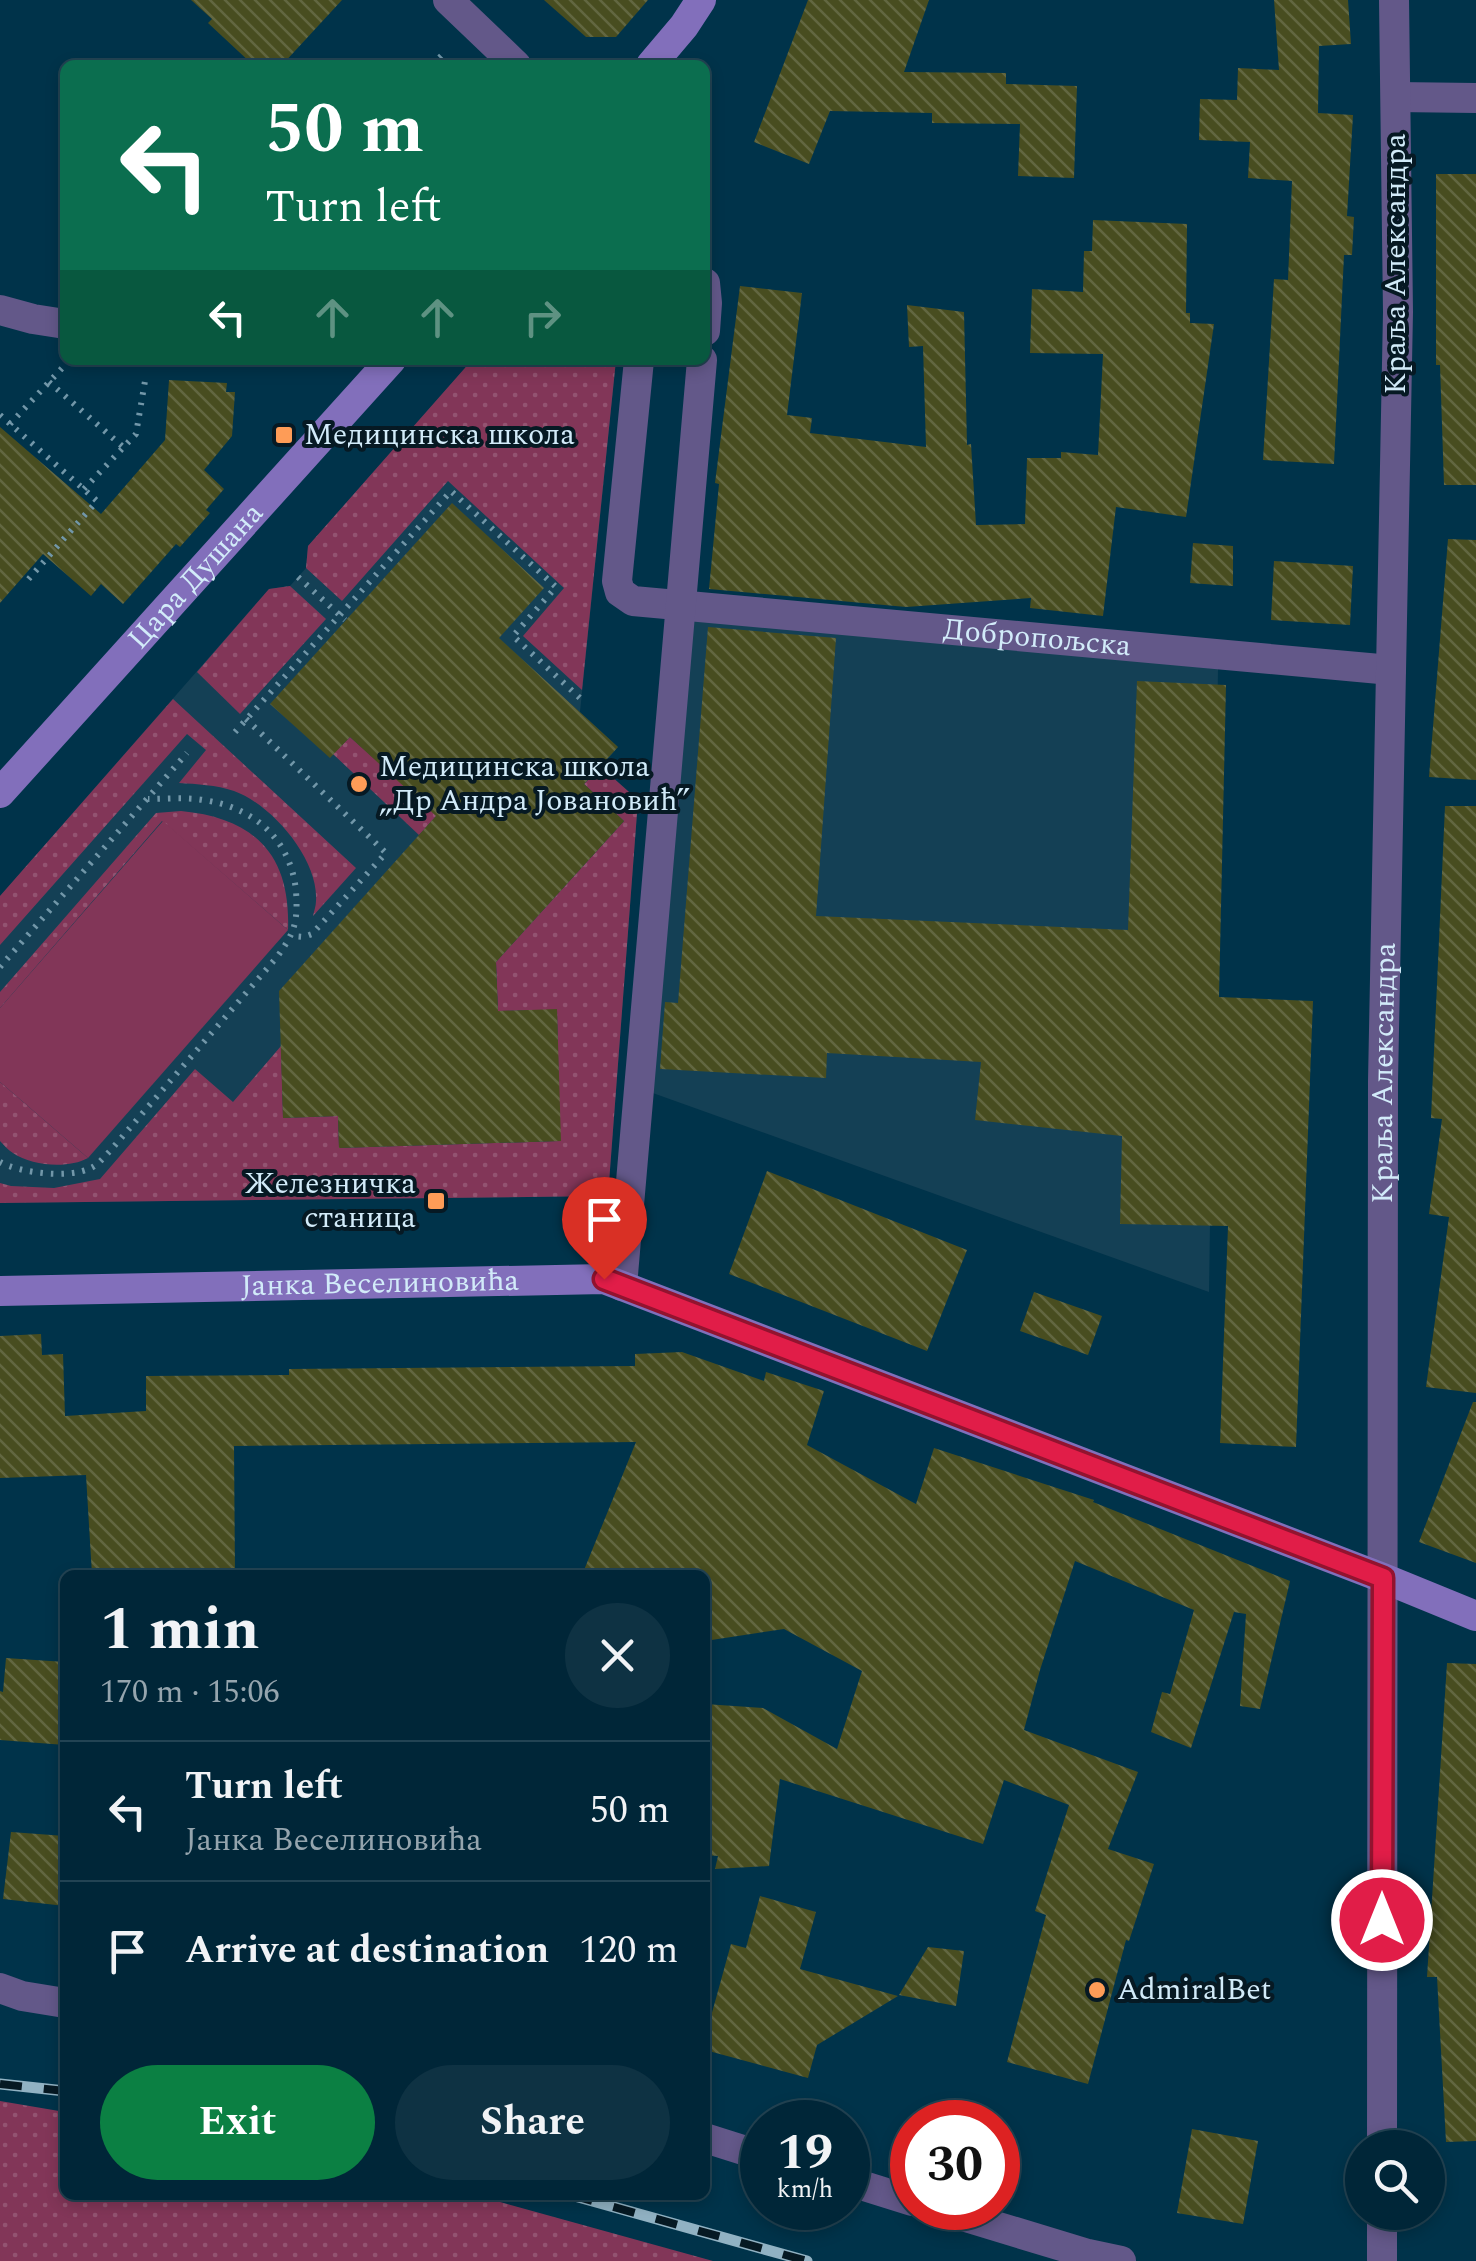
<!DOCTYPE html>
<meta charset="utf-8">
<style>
:root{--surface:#002638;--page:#0e3243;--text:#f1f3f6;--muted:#95a5ae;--line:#224353;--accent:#0b8043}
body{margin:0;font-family:Spectral,serif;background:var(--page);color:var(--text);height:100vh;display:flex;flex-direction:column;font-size:38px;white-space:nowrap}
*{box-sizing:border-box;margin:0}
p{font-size:32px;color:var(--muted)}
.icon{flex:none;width:55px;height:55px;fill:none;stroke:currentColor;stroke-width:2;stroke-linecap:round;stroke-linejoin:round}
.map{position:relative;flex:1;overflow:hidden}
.drawer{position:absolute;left:60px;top:1570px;width:650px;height:630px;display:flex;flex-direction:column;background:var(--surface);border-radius:15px;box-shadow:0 5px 15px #0003,0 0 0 2px var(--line)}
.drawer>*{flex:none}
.banner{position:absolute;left:60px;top:60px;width:650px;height:305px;border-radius:15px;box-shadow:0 5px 15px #0003,0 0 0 2px var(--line);background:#0b6e4f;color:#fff;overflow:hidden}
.fabs{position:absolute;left:1345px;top:2130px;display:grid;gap:20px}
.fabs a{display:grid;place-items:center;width:100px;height:100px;border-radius:50%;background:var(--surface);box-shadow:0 5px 15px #0003,0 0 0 2px var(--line);font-size:50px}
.speed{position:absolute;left:740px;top:2100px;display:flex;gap:20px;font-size:50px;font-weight:700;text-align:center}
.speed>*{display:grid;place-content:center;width:130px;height:130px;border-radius:50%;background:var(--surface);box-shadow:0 5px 15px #0003,0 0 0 2px var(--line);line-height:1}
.speed small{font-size:25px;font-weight:400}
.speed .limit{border:15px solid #d22;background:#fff;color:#111}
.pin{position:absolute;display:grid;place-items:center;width:85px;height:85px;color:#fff;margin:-102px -42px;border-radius:50% 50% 50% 0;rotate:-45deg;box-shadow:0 0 10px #0007}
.pin .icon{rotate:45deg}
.me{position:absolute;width:110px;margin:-55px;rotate:0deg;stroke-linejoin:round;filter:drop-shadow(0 0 8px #0008)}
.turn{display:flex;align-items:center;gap:35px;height:210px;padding:0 40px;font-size:45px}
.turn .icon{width:130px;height:130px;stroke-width:2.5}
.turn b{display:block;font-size:70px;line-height:85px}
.lanes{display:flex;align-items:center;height:95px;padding:0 40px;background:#0003;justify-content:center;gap:50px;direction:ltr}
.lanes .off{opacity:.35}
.round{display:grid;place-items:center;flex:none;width:105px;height:105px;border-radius:52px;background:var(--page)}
.summary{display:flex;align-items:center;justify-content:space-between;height:170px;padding:0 40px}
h1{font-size:60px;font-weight:700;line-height:75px}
.primary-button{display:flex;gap:20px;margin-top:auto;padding:20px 40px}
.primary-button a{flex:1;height:115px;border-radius:60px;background:var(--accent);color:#fff;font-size:40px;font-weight:700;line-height:115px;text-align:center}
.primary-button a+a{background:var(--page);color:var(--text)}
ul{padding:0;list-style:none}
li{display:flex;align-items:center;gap:30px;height:140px;padding:0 40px;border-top:2px solid var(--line)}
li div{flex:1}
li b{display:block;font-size:38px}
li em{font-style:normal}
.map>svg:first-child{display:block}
</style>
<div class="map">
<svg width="1476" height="2261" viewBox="0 0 1476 2261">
<defs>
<pattern id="grass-dots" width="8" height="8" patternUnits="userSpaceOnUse" patternTransform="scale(2.5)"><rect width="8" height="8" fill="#823658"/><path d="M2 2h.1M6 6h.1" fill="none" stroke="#935371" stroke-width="1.8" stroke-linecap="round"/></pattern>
<pattern id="building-back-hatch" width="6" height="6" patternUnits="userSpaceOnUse" patternTransform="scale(2.5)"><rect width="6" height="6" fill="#484d20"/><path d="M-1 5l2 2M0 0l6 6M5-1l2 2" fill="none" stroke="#626741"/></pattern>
</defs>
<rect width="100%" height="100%" fill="#00334a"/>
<g fill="#144055">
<path d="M472 360H616L580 712 618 747 601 767 638 800 608 1196 0 1203V896L269 589 290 586 306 568 308 546Z"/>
<path d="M673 613 1218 669 1209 1292 650 1092Z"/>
</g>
<g fill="url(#grass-dots)">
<path d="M472 360H616L582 690 523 636 564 588 448 481 342 601 306 568 308 546Z"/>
<path d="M290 586 326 619 240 714 197 672 269 589Z"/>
<path d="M173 699 356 868 313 916C314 911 316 906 316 901 319 859 271 804 234 791 216 785 197 784 179 783L206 750 187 734 0 945V896Z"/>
<path d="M350 737 387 770 503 742 419 835 333 754Z"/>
<path d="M601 767 638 800 608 1196 0 1203V1183L11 1186 54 1188 100 1179 195 1069 233 1102 281 1046 283 1118 338 1116 339 1148 560 1141 557 1010 498 1011 496 962 624 821 584 784Z"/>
<path d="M181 811C254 818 291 854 288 930L162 821 0 1008V992L156 813Z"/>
<path d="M0 1082 88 1158C68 1169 32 1166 13 1153 8 1150 4 1145 0 1141Z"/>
<path d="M0 2101 65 2112V2195H475L713 2261H0Z"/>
</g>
<path fill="#823658" d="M163 821 288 930 88 1158 0 1082V1008Z"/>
<g fill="url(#building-back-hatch)">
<path d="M191 0H342L282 65H253L208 23 212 19Z"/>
<path d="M544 0H648L616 37H586Z"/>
<path d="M808 0H929L904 72 1006 73V84L1077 86 1074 178 1018 176 1020 124 932 123V113L830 111 809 164 754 142Z"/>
<path d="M1274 0H1348L1351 44 1319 46 1318 113 1353 115 1347 216 1354 217 1352 255H1344L1334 464 1263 460 1274 279 1288 280 1292 181 1248 178 1250 142 1199 140 1200 99 1237 100 1238 68 1279 70Z"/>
<path d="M1436 174H1476V485H1444L1440 365H1436Z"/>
<path d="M1093 220 1187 224 1186 313H1190V323L1214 324 1186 517 1116 507 1103 616 1030 608 1031 598 906 607 709 589 719 484 715 483 740 286 802 293 787 415 812 418 810 433 926 447 923 346 909 347 907 305 964 312 967 445 971 444 976 525 1025 524 1027 458H1061V452L1098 455 1103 354 1030 353 1032 289 1083 292 1084 251H1092Z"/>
<path d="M169 380 227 383 226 392H235L232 436 204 470 224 489 206 510 210 513 180 547 176 544 123 604 101 584 91 596 43 554 0 603V427L101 514 165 440Z"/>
<path d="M452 503 544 588 499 638 618 747 584 784 624 821 496 962 498 1011 557 1009 561 1141 339 1148 338 1116 283 1118 279 991 436 816 350 737 330 758 270 704Z"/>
<path d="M1448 539 1476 540V780L1429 777Z"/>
<path d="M1193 543 1233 546V586L1190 583Z"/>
<path d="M1274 561 1353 566 1350 625 1271 620Z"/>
<path d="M708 627 836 638 816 916 1128 930 1137 681 1226 685 1219 997 1313 1001 1296 1447 1220 1443 1228 1226 1120 1224 1122 1136 975 1120 981 1062 827 1053 826 1078 660 1069 665 1002 678 1003Z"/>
<path d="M1445 806H1476V1393L1426 1387 1449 1217 1429 1214 1442 1119 1431 1118Z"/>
<path d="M767 1171 967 1250 927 1351 729 1274Z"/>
<path d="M1034 1292 1102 1316 1088 1355 1020 1331Z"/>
<path d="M41 1334 42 1355 63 1354 65 1416 146 1411V1376L289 1375V1369L635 1366V1354L682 1352 764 1381 766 1372 824 1391 807 1445 916 1504 934 1448 1094 1500 1093 1502 1290 1581 1260 1709 1240 1706 1246 1614 1234 1612 1191 1748 1151 1732 1162 1692 1170 1694 1194 1610 1075 1561 1040 1670 1024 1730 1138 1772 1108 1849 1154 1864 1129 1941 1126 1940 1088 2084 1007 2062 1046 1915 1035 1911 1069 1805 1004 1780 983 1844 780 1779 769 1866 715 1869 718 1856 705 1855V1704L763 1708 837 1749 862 1671 784 1629 705 1641V1575H582L636 1442 234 1446 235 1575H92L86 1475 0 1478V1336Z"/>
<path d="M1473 1402H1476V1563L1419 1542Z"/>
<path d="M6 1658 65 1662V1745L0 1740V1691L3 1692Z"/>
<path d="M1447 1663 1476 1664V2141L1446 2142 1437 1977H1427Z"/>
<path d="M11 1832 65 1836V1906L3 1899Z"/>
<path d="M760 1896 816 1912 800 1969 898 1996 817 2045 808 2078 705 2050V2038L731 1944 746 1948Z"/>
<path d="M928 1947 964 1951 956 2006 899 1995Z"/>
<path d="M1192 2129 1258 2141 1243 2224 1177 2213Z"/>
</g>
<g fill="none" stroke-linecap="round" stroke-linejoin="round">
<g stroke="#7297a9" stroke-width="6" stroke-dasharray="2.5 8" stroke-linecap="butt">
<path d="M432 65 443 54"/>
<path d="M49 382 123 447"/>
<path d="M0 415 97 501 26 582"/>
<path d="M10 424 65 365"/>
<path d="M84 489 136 434 146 375"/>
<path d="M298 577 345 620"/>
<path d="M246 719 386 853 312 934 304 937 292 936"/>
<path d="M235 732 451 491 556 587 513 636 581 699"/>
<path d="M0 967 187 753"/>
<path d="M0 1162C20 1173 69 1179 91 1168 98 1165 104 1157 110 1151L277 957C295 932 298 922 296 891 291 840 254 807 203 800 185 797 166 799 148 799"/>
</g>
<g stroke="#635889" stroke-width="30">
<path d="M448 0 516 65"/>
<path d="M1396 97 1476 98"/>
<path d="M705 283 707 303 705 331"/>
<path d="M0 310 33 319 65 324"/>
<path id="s1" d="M639 360 617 581 620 592 633 601 1391 670"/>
<path d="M622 1286 702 360"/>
<path d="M0 1988 22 1996 65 2003"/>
<path d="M705 2138 762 2156"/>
<path id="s2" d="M1382 2148 1383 1081 1398 312 1394 0"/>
<path d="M848 2181 912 2201"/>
<path d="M936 2208 1088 2254 1121 2261"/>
<path d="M1382 2261V2212"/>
</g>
<g stroke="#826fbb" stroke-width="30">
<path d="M651 65 684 26 701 0"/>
<path id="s3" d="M0 793 391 360"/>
<path id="s4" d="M0 1291 604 1279 1383 1578 1476 1616"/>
</g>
<g stroke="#91b2c3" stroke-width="11">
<g id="rail">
<path d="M0 2084 65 2091"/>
<path d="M571 2195 807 2261"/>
</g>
</g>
<use href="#rail" stroke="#061923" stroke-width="8" stroke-dasharray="22" stroke-linecap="butt"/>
</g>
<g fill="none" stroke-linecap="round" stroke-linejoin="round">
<g stroke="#92132f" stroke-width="25">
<path id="route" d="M604 1279 1383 1578 1382 1920"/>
</g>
<use href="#route" stroke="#e11d48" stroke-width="18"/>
</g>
<g fill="#fe9c57" stroke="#061923" stroke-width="4">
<rect x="274" y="425" width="20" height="20" rx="5"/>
<circle cx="359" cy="784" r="10"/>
<rect x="426" y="1191" width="20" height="20" rx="5"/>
<circle cx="1097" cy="1990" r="10"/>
</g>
<g text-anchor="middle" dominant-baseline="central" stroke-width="8" stroke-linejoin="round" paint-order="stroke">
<g font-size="30" fill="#d2ebf9" stroke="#061923">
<text transform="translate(1396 264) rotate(-90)">Краља Александра</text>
<text stroke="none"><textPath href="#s3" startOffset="292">Цара Душана</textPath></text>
<text stroke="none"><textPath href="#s1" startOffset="655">Добропољска</textPath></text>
<text stroke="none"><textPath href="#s2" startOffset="1075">Краља Александра</textPath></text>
<text stroke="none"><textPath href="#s4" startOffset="380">Јанка Веселиновића</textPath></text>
</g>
<g font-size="30" fill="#d2ebf9" stroke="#061923" text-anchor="start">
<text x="304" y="435">Медицинска школа</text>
<text x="379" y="767">Медицинска школа<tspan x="379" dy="34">„Др Андра Јовановић”</tspan></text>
<text x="416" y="1184" text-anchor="end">Железничка<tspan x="416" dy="34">станица</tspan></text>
<text x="1117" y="1990">AdmiralBet</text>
</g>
</g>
</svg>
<div class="fabs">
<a><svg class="icon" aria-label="search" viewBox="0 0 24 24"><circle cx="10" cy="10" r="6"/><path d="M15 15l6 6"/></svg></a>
</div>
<div class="speed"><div>19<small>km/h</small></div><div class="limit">30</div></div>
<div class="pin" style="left:604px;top:1279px;background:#d93025"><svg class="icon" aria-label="arrive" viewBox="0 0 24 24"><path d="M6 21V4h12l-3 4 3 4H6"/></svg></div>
<svg class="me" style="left:1382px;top:1920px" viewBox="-20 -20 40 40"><circle r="17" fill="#e11d48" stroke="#fff" stroke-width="3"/><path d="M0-11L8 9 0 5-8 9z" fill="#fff"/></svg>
<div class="banner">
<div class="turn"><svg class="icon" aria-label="left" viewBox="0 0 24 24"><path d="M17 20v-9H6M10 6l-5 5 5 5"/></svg><div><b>50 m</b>Turn left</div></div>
<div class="lanes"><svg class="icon" aria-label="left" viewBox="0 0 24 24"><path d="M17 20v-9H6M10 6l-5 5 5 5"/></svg><svg class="icon off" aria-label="ahead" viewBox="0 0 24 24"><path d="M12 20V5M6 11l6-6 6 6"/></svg><svg class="icon off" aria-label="ahead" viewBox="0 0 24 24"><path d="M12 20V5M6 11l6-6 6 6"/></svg><svg class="icon off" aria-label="right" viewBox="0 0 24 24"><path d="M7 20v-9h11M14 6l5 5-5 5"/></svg></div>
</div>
<section class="drawer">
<div class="summary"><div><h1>1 min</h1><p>170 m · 15:06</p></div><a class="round"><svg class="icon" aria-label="close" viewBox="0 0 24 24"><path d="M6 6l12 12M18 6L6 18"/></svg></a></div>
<ul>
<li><svg class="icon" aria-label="left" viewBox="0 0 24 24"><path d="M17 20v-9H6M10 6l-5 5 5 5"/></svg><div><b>Turn left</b><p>Јанка Веселиновића</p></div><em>50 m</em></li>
<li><svg class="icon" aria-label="arrive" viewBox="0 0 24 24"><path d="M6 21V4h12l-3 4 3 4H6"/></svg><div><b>Arrive at destination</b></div><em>120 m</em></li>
</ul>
<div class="primary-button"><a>Exit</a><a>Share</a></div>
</section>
</div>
